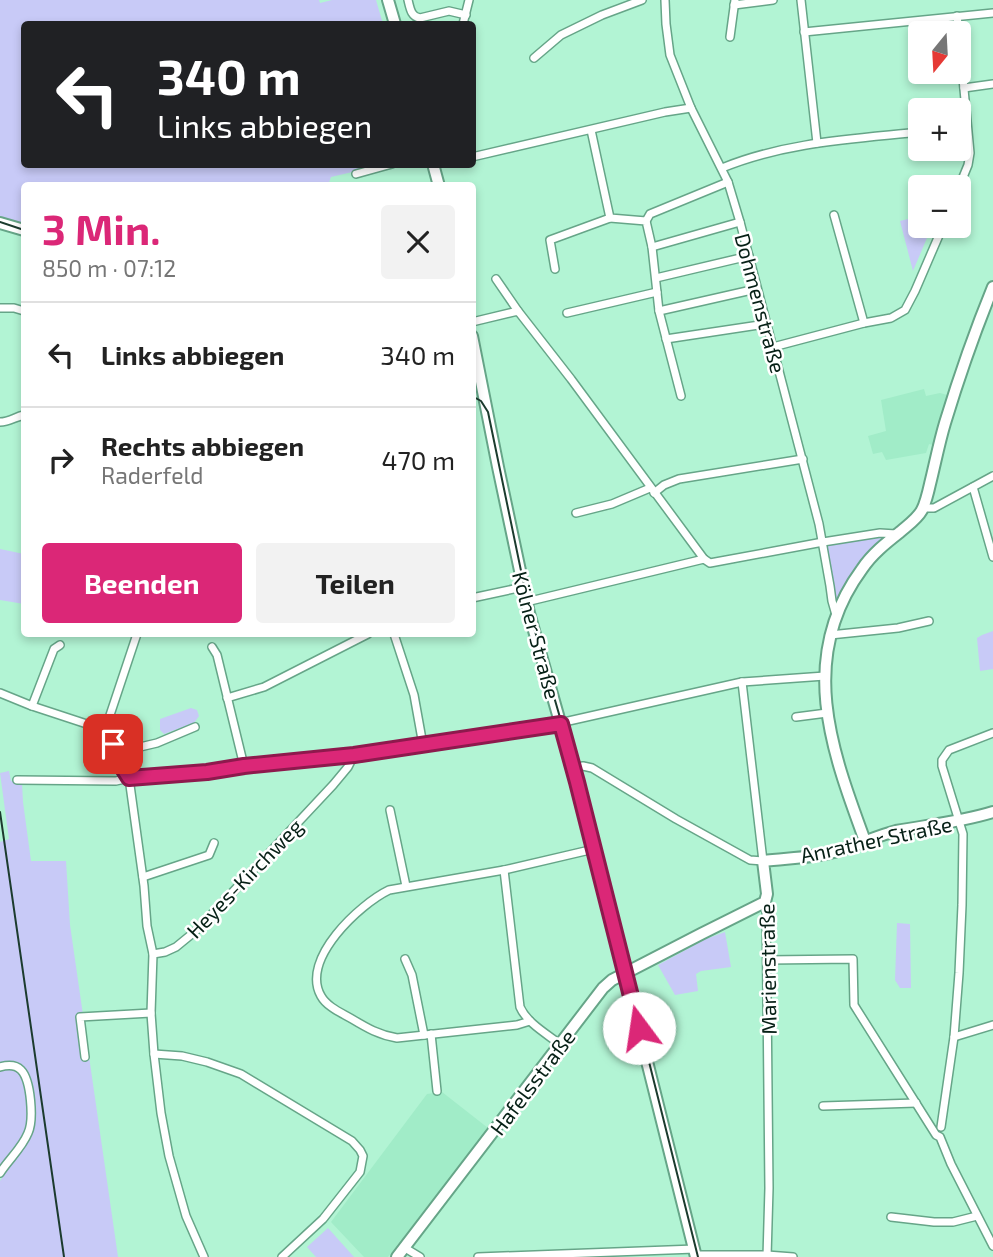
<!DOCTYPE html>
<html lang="de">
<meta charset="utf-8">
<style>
:root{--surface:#fff;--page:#f2f2f2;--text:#222;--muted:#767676;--line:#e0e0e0;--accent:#db2777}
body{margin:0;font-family:"Exo 2",sans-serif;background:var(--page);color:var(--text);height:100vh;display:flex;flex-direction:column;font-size:26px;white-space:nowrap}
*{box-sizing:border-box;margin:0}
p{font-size:23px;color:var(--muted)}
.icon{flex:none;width:38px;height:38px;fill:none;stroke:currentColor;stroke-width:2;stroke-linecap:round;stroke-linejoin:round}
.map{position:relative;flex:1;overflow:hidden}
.sheet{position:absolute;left:21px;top:182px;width:455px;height:455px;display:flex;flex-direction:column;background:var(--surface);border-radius:7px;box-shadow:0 4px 10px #0003}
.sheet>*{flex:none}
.top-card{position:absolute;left:21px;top:21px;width:455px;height:147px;border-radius:7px;box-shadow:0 4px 10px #0003;background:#202124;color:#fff;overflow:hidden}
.needle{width:46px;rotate:198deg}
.controls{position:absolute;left:908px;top:21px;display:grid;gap:14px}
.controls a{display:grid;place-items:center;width:63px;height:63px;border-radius:7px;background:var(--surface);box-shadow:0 4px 10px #0003;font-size:35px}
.pin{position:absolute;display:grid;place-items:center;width:60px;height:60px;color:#fff;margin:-30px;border-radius:14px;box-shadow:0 4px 10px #0006}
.me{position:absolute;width:77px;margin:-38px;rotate:346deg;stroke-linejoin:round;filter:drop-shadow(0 0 5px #0008)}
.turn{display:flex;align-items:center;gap:24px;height:147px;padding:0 21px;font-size:32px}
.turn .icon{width:91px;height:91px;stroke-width:2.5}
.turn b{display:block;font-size:49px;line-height:60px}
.round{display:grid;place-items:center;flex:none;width:74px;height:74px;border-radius:7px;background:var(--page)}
.head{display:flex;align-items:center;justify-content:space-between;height:119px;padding:0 21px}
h1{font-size:42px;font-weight:700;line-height:52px;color:var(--accent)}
.cta{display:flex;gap:14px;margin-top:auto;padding:14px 21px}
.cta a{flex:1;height:80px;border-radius:7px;background:var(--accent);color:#fff;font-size:28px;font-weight:700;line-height:80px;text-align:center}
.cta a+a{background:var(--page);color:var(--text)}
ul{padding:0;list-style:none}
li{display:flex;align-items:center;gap:21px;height:105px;padding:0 21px;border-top:2px solid var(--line)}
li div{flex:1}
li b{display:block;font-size:26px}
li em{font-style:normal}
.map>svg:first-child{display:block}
</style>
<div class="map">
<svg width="993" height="1257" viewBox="0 0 993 1257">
<rect width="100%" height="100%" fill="#b2f4d4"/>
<g fill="#a1ecc8">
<path d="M924 389 926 396 940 393 951 396 936 446 929 444 926 453 886 460 882 452 873 454 868 436 886 431 881 400Z"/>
<path d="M442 1092 488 1128 388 1257H364L331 1222 427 1094Z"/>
</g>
<g fill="#c8caf7">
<path d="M0 0H319L320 3 332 0H376L383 24H24V164L382 165 331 177 328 185 77 186 71 183 70 186H24V225L0 217Z"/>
<path d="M920 216V226H932L913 271 900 221Z"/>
<path d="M882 536 884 538V541L840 597 836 599 826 544Z"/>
<path d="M0 549 24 554V604L0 600Z"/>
<path d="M993 631V669L980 671 977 638 982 635Z"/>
<path d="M191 708 197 710 199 716 194 723 164 734 160 730V719Z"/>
<path d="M9 771 11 781 22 783 23 802 31 861H66L70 925 118 1257H0V1181L4 1175H0V842L9 839 0 773Z"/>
<path d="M897 923 910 924 911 988H900L895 980Z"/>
<path d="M725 932 731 967 701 971 696 974 698 991 675 995 658 965 706 939Z"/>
<path d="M328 1228 354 1257H316L307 1247Z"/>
</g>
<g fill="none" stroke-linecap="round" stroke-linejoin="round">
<g stroke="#66a588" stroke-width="10">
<g id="street">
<path d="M408 0C410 8 411 17 420 18L449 11 466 15"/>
<path d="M665 0 666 24 670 55 691 108 728 182 740 222 819 524 830 586 832 601 836 615"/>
<path d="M801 0 817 143"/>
<path d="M734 5 773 0"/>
<path d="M957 16 959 33"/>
<path d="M463 24 469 0"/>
<path d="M804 32 993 13"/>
<path d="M730 37 735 0"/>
<path d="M534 58 561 35 602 15 642 0"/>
<path d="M964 88 993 84"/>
<path d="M591 130 610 218 646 221 652 247 659 311 681 396"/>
<path d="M472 157 665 112 691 108"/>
<path d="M722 168C785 142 854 139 920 132"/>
<path d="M356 174 392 164"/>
<path d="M959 187 968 165 970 153 959 36"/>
<path d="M834 215 864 323"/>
<path d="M646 221 650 214 728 182"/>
<path d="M652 247 740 222"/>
<path d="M555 269 550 240 610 218"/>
<path d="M656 278 749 256"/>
<path d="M496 279 518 311"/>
<path d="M0 308H14L24 311"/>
<path d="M659 311 756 289"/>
<path d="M567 313 657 292"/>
<path d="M472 322 518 311 571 379 704 559"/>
<path d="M666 339 766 324"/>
<path d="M773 347 864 323 891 318 905 310 915 291 943 226"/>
<path d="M0 422C9 422 15 417 24 415"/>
<path d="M973 487 993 557"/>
<path d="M654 493 664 485 679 479 803 459"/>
<path d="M923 508H934L993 476"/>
<path d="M576 513 612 504 650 488"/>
<path d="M472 598 523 587"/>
<path d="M526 602 704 559 710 563 823 542 880 533 896 534"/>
<path d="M137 634 105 730 129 778 144 886 147 926 153 954 151 1013 154 1054 161 1113 169 1156 186 1216 204 1257"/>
<path d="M394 634 414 695 423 745"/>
<path d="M830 635 898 628 929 621"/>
<path d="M212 647 217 655 244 766"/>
<path d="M0 693 32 706 105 730"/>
<path d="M227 698 264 687 368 634"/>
<path d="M32 706 54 649 60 645"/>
<path d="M796 717 827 713"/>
<path d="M113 744 140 747 157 743 195 727"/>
<path d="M573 768 583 766 592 768 676 819 750 860 763 861 742 682"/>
<path d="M17 780 116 781 129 778 207 772 244 766 354 755 533 729 742 682 825 676"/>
<path d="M390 810 406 886"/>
<path d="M504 870 520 1007C527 1023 547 1034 561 1045"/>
<path d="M143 877 209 855 214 843"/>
<path d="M766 900 769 1188 767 1257"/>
<path d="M153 954 165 952 176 947 198 929 333 785 348 767 354 755"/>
<path d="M405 959 412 975 424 1035"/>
<path d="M767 960 853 959 854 1005 936 1135 940 1137 951 1164 993 1246"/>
<path d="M530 1021 517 1025 397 1038C379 1035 367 1028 352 1019 342 1013 327 1007 321 996 300 959 360 904 389 890L504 870 594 849"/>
<path d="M431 1034 437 1091"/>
<path d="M954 1037 993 1025"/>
<path d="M154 1054 182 1056 207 1062 241 1074 352 1141 360 1150 363 1156 360 1172 323 1219 282 1257"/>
<path d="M85 1057 80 1017 151 1013"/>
<path d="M0 1067C7 1065 15 1064 21 1070 31 1080 34 1120 28 1133 22 1148 9 1159 0 1173"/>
<path d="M823 1106 916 1103"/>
<path d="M941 1127 954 1037 959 973 962 905 963 834 942 766V760L949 750 993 733"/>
<path d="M891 1217 934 1222H953L977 1216"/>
<path d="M405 1248 420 1257"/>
<path d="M696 1255H767L793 1257"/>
<path d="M478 1257 695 1249"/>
</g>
</g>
<g stroke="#66a588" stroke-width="14">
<g id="secondary">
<path d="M388 0 395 24"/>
<path d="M433 164 439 186"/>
<path d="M0 223 24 230"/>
<path d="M472 336 498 467 529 613 577 782 696 1257"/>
<path d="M865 841C831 749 797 657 862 569 872 554 886 543 900 532 908 525 917 519 922 510 926 502 928 493 930 484 935 464 939 443 945 423 959 377 975 331 993 287"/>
<path d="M397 1257 603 988 612 980 701 934 765 902 767 894 763 861C787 858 811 858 834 852 855 847 875 836 896 831 929 825 961 822 993 812"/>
</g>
</g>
<use href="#street" stroke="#fff" stroke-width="7"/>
<use href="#secondary" stroke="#fff" stroke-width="10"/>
<g stroke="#1c3b2e" stroke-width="2">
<path d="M0 222 24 230"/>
<path d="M472 396 481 401 488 412 530 614 579 783 698 1257"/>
<path d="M0 812 64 1257"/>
</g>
</g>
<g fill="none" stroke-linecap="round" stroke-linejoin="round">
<g stroke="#8e194d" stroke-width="18">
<path id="route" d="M113 744 122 767 129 778 207 772 244 766 354 755 561 724 577 782 639 1028"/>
</g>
<use href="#route" stroke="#db2777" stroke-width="12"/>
</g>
<g text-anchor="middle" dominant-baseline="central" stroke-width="5" stroke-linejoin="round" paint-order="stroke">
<g font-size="21" fill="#062016" stroke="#fff">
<text transform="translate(761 303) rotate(75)">Dohmenstraße</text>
<text transform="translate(537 635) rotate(75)">Kölner Straße</text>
<text transform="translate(876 839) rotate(-12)">Anrather Straße</text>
<text transform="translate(244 878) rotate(-46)">Heyes-Kirchweg</text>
<text transform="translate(767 969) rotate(-91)">Marienstraße</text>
<text transform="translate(532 1082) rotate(-53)">Hafelsstraße</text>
</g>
</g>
</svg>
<div class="controls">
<a><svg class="needle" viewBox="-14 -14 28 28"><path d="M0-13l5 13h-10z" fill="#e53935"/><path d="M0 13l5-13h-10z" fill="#767676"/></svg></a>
<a>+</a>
<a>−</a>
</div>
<div class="pin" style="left:113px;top:744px;background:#d93025"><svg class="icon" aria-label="arrive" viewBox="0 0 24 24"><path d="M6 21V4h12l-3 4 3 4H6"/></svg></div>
<svg class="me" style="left:639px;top:1028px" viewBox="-20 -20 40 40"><circle r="19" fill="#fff"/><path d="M0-13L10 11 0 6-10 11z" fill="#db2777"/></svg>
<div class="top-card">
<div class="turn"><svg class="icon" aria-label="left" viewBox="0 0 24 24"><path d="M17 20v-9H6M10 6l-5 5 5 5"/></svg><div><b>340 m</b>Links abbiegen</div></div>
</div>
<section class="sheet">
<div class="head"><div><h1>3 Min.</h1><p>850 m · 07:12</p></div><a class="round"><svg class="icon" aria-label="close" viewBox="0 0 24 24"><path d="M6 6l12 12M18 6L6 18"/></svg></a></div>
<ul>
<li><svg class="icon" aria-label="left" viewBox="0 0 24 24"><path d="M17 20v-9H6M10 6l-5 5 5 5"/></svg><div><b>Links abbiegen</b></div><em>340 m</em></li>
<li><svg class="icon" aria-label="right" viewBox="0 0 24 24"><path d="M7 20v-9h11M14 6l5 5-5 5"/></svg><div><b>Rechts abbiegen</b><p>Raderfeld</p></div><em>470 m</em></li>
</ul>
<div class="cta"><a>Beenden</a><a>Teilen</a></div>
</section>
</div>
